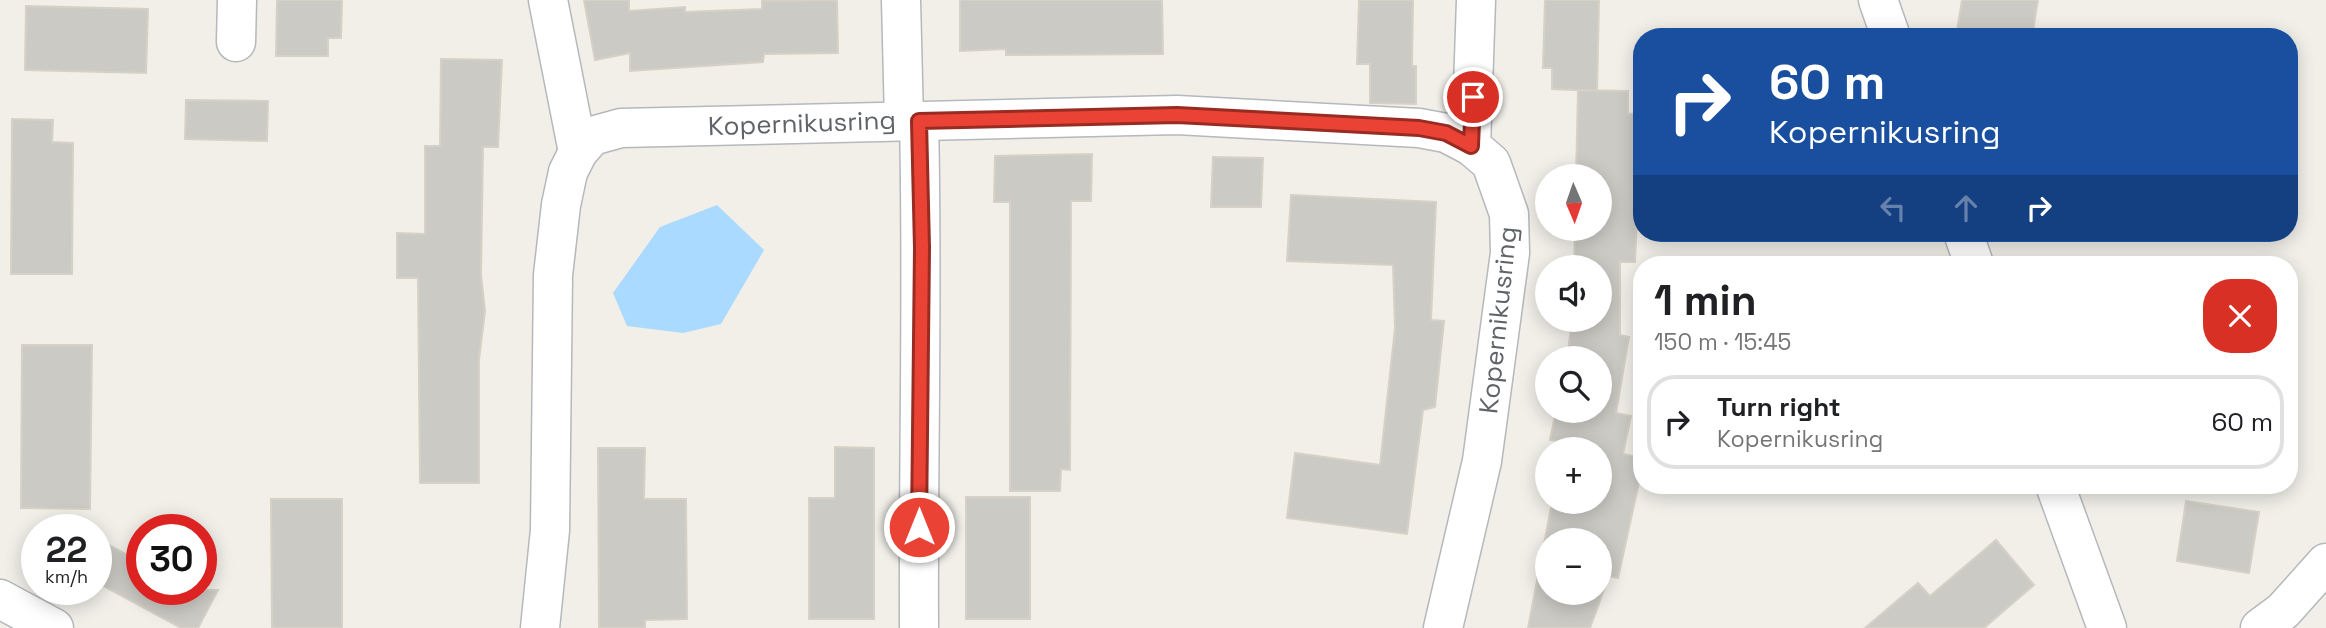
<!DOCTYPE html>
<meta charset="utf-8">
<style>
:root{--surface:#fff;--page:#f6f6f6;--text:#202124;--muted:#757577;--line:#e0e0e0}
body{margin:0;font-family:"Space Grotesk",sans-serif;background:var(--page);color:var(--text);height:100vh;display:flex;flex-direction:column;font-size:26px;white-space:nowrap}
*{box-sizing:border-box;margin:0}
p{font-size:23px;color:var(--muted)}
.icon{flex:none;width:38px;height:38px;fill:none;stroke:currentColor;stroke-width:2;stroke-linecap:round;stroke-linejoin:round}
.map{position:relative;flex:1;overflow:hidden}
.sheet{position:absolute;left:1633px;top:256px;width:665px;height:238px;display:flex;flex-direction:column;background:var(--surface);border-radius:28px;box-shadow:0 4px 18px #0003}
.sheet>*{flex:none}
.hud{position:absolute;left:1633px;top:28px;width:665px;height:214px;border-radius:28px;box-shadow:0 4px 18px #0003;background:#1a4fa0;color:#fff;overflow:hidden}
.needle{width:46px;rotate:178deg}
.fabs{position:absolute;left:1535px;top:164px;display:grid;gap:14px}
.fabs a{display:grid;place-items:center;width:77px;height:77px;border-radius:50%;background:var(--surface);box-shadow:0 4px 18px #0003;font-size:35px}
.speed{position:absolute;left:21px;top:514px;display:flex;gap:14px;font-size:35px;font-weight:700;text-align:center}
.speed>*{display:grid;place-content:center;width:91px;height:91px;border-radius:50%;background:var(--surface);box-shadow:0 4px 18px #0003;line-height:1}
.speed small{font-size:18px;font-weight:400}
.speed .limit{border:10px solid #d22;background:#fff;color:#111}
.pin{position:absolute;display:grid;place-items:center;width:60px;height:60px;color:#fff;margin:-30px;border:4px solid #fff;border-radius:50%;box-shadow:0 2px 7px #0007}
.me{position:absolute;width:77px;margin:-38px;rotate:0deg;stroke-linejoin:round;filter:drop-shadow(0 0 5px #0008)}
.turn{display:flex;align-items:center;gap:24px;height:147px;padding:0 21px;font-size:32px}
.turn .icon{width:91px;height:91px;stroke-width:2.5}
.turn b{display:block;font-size:49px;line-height:60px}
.lanes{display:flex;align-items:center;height:66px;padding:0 21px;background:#0003;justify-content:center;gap:35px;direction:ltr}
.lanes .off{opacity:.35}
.round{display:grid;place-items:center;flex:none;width:74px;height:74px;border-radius:28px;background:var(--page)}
.summary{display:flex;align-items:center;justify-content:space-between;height:119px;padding:0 21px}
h1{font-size:42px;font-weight:700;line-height:52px}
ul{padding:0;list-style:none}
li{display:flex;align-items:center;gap:21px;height:94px;margin:0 14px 10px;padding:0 7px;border:4px solid var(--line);border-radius:28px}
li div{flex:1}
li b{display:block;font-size:26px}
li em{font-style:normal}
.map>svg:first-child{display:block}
</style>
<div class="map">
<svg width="2326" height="628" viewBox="0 0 2326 628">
<rect width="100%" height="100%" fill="#f1efe8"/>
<path fill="#aadaff" d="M717 205 764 250 721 324 683 333 627 326 613 293 660 227Z"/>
<g fill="#cccac5" stroke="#d6d1c6" stroke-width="2" fill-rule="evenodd">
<path d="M277 0H342L341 38H328V56H276Z"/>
<path d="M584 0H629V11L685 7V12L762 9V1L837 0 838 53 764 54 763 62 630 71V53L595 60Z"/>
<path d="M960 0H1162L1163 54 1006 55V49L960 51Z"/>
<path d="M1359 0H1413L1412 66H1416V104L1370 103V64H1357Z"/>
<path d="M1545 0H1599L1597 91 1552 89V68H1543Z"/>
<path d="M1962 0H2038L2032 37H1956Z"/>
<path d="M26 6 148 9 146 73 25 70Z"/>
<path d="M441 59 502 60 498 147H483L481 275 485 311 479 360V483H420L418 278H397V233L425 234V146H440Z"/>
<path d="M1578 90 1628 91V114L1642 113 1635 262H1620V335L1629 337 1616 413 1631 416 1623 454 1642 458V469L1618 578 1609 576 1590 628H1528L1552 502H1600V450H1562L1564 442 1550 440 1556 411H1600V359H1567L1572 320H1600V268H1574L1575 229H1600V177H1576ZM1547 541H1600V593H1547Z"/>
<path d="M186 100 268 101 267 141 185 139Z"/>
<path d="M12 119 53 120 52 142 73 143 72 274H11Z"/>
<path d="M1092 154 1091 201H1071L1070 470 1061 469 1060 491H1010V202H994L995 156Z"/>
<path d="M1213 157 1263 158 1261 207H1211Z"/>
<path d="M1291 195 1436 202 1431 320 1444 321 1435 407 1423 410 1407 534 1287 518 1295 453 1380 465 1395 328 1393 265 1287 261Z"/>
<path d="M22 345H92L90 509 21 508Z"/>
<path d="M835 447 874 448V619H809V498H835Z"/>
<path d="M598 448H645L644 499H686L687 619 645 620V628H599Z"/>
<rect x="966" y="497" width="64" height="122"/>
<path d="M271 499H342V628H272Z"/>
<path d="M2186 501 2259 512 2249 573 2177 561Z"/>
<path d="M96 538 142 563V590H218L198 628H181L96 582Z"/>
<path d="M1996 540 2034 585 1984 628H1865L1918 583 1930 596Z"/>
</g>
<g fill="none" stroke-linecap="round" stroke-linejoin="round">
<g stroke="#b5b8bc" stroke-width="41">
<g id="minor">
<path d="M548 0 578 152"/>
<path d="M901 0 904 120"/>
<path d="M1878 0 1891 37"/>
<path d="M236 42 237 0"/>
<path d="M1471 146 1476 0"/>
<path d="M1963 233 1974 264"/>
<path d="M2055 485 2107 628"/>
<path d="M0 599 54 628"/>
<path d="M540 628 550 530 553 275 561 205 568 172 578 152 592 136 621 128 1177 115 1419 128 1446 133 1471 146 1491 163 1509 214 1510 253 1482 461 1443 628"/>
<path d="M919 628C918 459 923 290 919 121"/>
<path d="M2260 628 2283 611 2326 563"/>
</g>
</g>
<use href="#minor" stroke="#fff" stroke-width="38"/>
</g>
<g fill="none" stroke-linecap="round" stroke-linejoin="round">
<g stroke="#982c22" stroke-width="18">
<path id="route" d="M919 527 922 248 919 121 1177 115 1419 128 1446 133 1471 146 1473 97"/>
</g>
<use href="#route" stroke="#ea4335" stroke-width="12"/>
</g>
<g text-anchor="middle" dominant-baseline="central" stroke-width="5" stroke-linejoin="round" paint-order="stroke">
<g font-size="26" fill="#5f6368" stroke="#fff">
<text transform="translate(802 123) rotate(-2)">Kopernikusring</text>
<text transform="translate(1498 320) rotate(-84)">Kopernikusring</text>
</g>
</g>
</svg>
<div class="fabs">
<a><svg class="needle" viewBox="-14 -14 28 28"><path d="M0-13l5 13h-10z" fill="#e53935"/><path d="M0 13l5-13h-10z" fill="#757577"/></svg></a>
<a><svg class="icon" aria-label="sound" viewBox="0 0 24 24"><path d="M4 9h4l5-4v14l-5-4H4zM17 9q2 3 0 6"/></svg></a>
<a><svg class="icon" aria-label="search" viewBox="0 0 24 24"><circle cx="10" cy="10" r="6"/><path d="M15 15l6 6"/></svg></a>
<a>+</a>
<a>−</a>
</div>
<div class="speed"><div>22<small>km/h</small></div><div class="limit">30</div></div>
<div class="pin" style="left:1473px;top:97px;background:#d93025"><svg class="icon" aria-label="arrive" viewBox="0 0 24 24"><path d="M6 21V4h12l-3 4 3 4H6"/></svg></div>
<svg class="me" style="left:919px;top:527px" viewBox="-20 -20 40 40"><circle r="17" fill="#ea4335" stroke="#fff" stroke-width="3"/><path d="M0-11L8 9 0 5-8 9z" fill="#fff"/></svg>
<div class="hud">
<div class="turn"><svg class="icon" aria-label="right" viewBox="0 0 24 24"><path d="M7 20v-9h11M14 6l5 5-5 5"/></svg><div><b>60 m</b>Kopernikusring</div></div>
<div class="lanes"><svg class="icon off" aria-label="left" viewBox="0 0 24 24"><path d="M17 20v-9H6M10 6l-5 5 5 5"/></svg><svg class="icon off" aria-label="ahead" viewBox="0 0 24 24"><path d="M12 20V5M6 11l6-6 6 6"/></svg><svg class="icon" aria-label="right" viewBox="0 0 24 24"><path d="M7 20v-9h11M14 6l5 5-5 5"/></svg></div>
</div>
<section class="sheet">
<div class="summary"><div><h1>1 min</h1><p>150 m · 15:45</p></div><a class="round" style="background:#d93025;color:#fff"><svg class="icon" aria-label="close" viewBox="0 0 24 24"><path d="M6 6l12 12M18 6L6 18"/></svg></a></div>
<ul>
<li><svg class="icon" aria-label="right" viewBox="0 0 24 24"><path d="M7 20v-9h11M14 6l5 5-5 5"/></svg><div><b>Turn right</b><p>Kopernikusring</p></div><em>60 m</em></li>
</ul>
</section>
</div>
